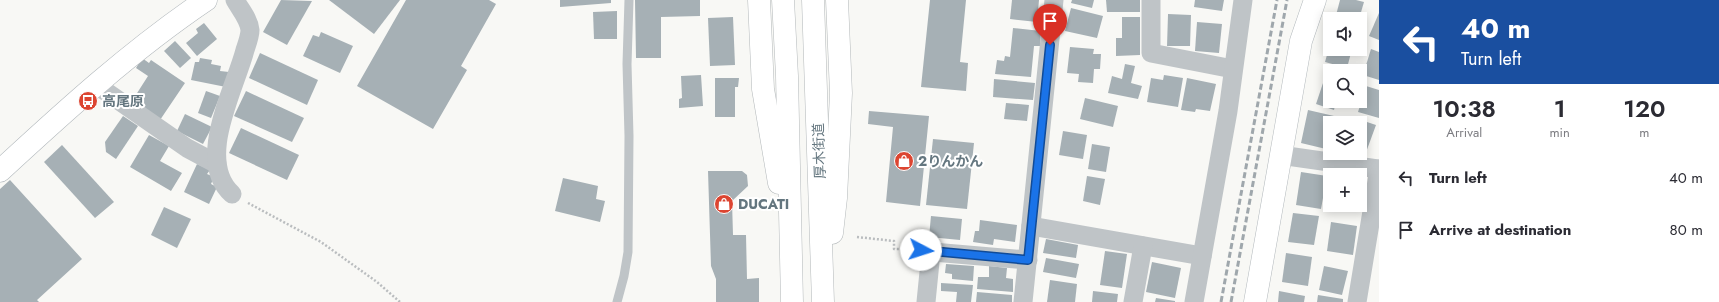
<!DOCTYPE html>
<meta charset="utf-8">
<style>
:root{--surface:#fff;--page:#f7f7f7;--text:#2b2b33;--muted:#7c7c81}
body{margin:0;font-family:Jost,"Noto Sans JP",sans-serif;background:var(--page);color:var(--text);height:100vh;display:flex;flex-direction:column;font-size:15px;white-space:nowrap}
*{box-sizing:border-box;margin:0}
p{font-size:13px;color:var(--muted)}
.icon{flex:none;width:22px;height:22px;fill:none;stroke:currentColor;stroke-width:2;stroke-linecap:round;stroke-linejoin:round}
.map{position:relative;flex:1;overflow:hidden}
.panel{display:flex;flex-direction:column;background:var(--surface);width:340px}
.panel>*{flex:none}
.top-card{background:#1a4fa0;color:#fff;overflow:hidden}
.tools{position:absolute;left:1323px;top:12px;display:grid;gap:8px}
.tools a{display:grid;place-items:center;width:44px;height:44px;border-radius:0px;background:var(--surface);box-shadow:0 2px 10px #0003;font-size:20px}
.pin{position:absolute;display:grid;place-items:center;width:34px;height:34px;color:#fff;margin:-41px -17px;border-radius:50% 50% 50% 0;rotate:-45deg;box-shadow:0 0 4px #0007}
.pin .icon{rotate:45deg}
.me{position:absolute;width:44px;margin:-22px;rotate:95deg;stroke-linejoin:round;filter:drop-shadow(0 0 3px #0008)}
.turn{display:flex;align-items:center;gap:14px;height:84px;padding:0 16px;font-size:18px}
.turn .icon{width:52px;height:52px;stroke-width:2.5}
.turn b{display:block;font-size:28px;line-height:34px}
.eta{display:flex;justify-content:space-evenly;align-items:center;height:68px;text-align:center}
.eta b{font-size:24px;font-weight:600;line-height:28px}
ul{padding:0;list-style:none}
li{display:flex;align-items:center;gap:12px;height:52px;padding:0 16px}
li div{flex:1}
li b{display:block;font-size:15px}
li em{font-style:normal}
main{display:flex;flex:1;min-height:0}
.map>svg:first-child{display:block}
</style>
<main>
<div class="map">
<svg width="1379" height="302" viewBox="0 0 1379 302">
<rect width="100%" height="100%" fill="#f8f8f5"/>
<g fill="#a6b0b5">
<path d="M281 0 312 1 287 45 263 32Z"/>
<path d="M329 0H400L374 34Z"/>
<path d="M406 0H489L496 4 461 66 467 70 433 129 357 86Z"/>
<path d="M560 0H611V3L560 7Z"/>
<path d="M635 0H700V16L661 17V58H636Z"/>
<path d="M930 0H966L960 62 968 63 966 91 921 87Z"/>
<path d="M1012 0H1039L1037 22 1010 19Z"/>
<path d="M1072 0H1094L1092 8 1071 3Z"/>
<path d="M1106 0H1140V12H1107Z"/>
<path d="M1195 0H1224L1222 11 1194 7Z"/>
<path d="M1340 0H1356L1364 2 1359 19H1335Z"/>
<path d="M1071 8 1103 16 1097 38 1065 31Z"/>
<path d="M617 11V39H594L593 12Z"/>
<path d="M1379 13V40L1369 36Z"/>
<path d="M1168 14 1191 15 1190 46H1167Z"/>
<path d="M733 17 735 65 710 66 708 18Z"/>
<path d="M1122 17H1140V55L1116 56V38H1122Z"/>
<path d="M1197 22 1222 24 1219 53 1195 51Z"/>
<path d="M204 23 217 39 197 56 186 43 198 33 196 29Z"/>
<path d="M1013 28 1041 31 1040 46H1034L1031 77 995 74 997 60 1004 61 1005 56 1010 57Z"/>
<path d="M321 32 353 46 340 73 303 56 313 35 319 37Z"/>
<path d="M175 41 191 58 180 68 164 51Z"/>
<path d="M1330 44V49H1352L1347 68 1325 62Z"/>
<path d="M1070 47 1094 49 1093 54H1101L1100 69H1094L1093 83 1078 82 1079 74 1067 73Z"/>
<path d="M1371 49 1379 52V80L1363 75Z"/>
<path d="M260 53 318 80 307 105 249 78Z"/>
<path d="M142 58 149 63 151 60 185 83 160 120 132 101 148 76 136 68Z"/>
<path d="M200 58 212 60 211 64 221 66 220 71 229 72 226 87 191 80 195 62H199Z"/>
<path d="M1125 64 1135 66 1131 83 1142 86 1138 99 1108 93 1112 76 1122 79Z"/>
<path d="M1327 71 1330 72V101H1336L1334 110 1316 104Z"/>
<path d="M701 75 703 106 679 108V99L682 98 681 76Z"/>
<path d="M1164 75 1183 78 1178 107 1147 102 1151 78 1163 80Z"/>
<path d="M715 78H739L738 87H735V117H715Z"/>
<path d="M1187 78 1216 84 1210 111 1196 109 1195 112 1181 110Z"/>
<path d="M994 79 1035 83 1033 100 993 97Z"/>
<path d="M1366 86 1379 90V118L1358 112Z"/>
<path d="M206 91 220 96 211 118 198 113Z"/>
<path d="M246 91 304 118 292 142 234 116Z"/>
<path d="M1085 98 1118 106 1113 127 1080 119Z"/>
<path d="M1006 103 1029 105 1027 121 1004 119Z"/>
<path d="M1308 110 1334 116 1332 123H1330V132L1326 149 1301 143Z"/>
<path d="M869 111 929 116 920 206 886 202 893 127 868 124Z"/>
<path d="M185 114 212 127 203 144 177 131Z"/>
<path d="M123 116 138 126 116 159 106 152 105 142Z"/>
<path d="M1349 116 1376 125 1365 155 1360 153V123H1346Z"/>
<path d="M241 128 299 155 287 180 229 153Z"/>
<path d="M1063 131 1087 135 1083 159 1059 155Z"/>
<path d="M149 135 169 146 160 161 182 173 171 191 130 167Z"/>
<path d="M933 139 974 143 967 209 926 205Z"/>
<path d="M1092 144 1110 147 1106 172 1088 169Z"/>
<path d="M62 145 114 202 95 218 44 162Z"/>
<path d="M197 164 210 170 207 174 214 177 211 184 217 187 209 204 184 192Z"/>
<path d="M708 171H742L747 175 748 186 732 201 733 235H746L747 279 759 278V302H716V279L711 266Z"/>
<path d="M1301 172 1327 176 1321 209 1296 205Z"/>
<path d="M1087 176 1105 179 1100 205 1083 201Z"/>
<path d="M563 178 598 186 596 199 605 201 600 222 555 211Z"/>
<path d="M10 180 82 259 37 300 39 302H0V189Z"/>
<path d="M1334 205H1358L1357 210Z"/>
<path d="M164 207 191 219 177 248 151 235Z"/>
<path d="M1293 213 1319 216 1314 245 1288 242Z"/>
<path d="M931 216 962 219 960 240 929 237Z"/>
<path d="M980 220 1017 225 1015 242 994 239 993 245 973 242 975 231H979Z"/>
<path d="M1331 222 1357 226 1353 255 1327 251Z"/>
<path d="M1046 239 1078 245 1076 258 1043 253Z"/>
<path d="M1105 251 1127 254 1122 288 1100 285Z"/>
<path d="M1286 253 1312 257 1308 286 1282 282Z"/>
<path d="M1046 258 1079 264 1076 278 1043 272Z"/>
<path d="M1152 262 1181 268 1175 298 1146 292Z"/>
<path d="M946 264 974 266 973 281 952 279V274L945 273Z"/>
<path d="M989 266 1007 268 1006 278 1013 279V292L977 289 978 277H989Z"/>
<path d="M1324 266 1348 271 1342 295 1319 290Z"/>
<path d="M1050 280 1077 284 1075 302H1047Z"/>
<path d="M941 283 973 285 971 302H956L957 292 941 291Z"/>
<path d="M1093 291 1118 294 1117 302H1092Z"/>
<path d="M1279 291 1305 296 1304 302H1278Z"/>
<path d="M977 292 1012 295V302H976Z"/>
<path d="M1318 295 1343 299V302H1317Z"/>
<path d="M1156 298 1175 301V302H1155Z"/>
</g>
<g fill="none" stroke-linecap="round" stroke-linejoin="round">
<g stroke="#b2b8bc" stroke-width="23">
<g id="secondary">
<path d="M0 171C66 110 132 50 206 0"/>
<path d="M1255 302 1301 41 1315 0"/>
</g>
</g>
<g stroke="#b3b8ba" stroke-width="23">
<g id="highway">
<path d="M759 0 763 89 779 183"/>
<path d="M783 0 787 76 792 302"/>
<path d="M813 0 823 302"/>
<path d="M832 233 836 198 841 93 837 0"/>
</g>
</g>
<g stroke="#babdbf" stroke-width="2.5" stroke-dasharray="2 2" stroke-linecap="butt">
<path d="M248 203 321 242 377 282 400 302"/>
<path d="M857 237 894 241V249H902"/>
</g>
<path stroke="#bfc4c7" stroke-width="9" d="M617 302 624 276 628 252 629 136 627 64 629 0"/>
<g stroke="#bfc4c7" stroke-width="19">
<path d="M1151 0V53L1233 69"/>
<path d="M95 84 187 148 217 164"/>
<path d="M1280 155 1379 169"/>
<path d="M232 194C195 160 235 89 245 50 247 44 250 36 250 30 249 19 240 9 235 0"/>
<path d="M1031 226 1202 256"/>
<path d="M921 251 1028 260"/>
<path d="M926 302 931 252"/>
<path d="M1023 302 1054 0"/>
<path d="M1133 302 1143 246"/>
<path d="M1194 302 1228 111 1243 0"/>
<path d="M1357 302 1379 169"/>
</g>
<use href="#secondary" stroke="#fff" stroke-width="22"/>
<use href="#highway" stroke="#fff" stroke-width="22"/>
<g stroke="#9fa7ac" stroke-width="3" stroke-dasharray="6 3" stroke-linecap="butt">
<path d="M1221 302 1277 0"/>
<path d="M1231 302 1287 0"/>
</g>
</g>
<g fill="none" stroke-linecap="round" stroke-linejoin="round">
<g stroke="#114b97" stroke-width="10">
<path id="route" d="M921 250 1028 260 1050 45"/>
</g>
<use href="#route" stroke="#1a73e8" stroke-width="7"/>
</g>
<defs>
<g id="bus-disc" transform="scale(1)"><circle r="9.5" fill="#dc4531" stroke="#fff"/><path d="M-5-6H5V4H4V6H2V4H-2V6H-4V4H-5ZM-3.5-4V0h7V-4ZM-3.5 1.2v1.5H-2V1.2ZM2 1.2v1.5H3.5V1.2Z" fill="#fff"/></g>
<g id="shop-disc" transform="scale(1)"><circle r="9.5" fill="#dc4531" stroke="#fff"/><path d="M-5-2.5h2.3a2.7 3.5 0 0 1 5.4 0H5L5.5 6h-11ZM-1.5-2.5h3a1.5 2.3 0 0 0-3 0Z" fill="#fff"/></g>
</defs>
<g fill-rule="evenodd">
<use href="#bus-disc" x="88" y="101"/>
<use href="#shop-disc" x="904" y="161"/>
<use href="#shop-disc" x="724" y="204"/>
</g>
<g text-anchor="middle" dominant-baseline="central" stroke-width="4" stroke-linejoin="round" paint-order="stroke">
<g font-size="14" font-weight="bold" fill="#64767f" stroke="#fff" text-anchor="start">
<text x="102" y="101">高尾原</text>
<text x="918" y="161">2りんかん</text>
<text x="738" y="204">DUCATI</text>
</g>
<g font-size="14" fill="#64767f" stroke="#fff">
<text transform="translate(819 151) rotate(-92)">厚木街道</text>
</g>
</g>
</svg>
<div class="tools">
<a><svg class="icon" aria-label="sound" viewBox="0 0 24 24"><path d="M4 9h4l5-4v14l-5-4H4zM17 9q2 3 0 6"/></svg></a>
<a><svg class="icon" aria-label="search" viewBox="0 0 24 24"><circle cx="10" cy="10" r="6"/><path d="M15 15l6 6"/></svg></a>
<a><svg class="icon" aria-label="layers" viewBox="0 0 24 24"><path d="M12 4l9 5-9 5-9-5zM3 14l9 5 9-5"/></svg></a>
<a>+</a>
</div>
<div class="pin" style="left:1050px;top:45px;background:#d93025"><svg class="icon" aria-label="arrive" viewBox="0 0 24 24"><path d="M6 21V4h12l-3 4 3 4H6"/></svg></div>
<svg class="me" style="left:921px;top:250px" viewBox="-20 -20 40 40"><circle r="19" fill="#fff"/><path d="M0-13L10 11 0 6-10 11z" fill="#1a73e8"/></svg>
</div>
<section class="panel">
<div class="top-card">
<div class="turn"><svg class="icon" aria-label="left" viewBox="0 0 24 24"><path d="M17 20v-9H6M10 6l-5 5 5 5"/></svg><div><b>40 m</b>Turn left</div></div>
</div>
<div class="eta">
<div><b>10:38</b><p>Arrival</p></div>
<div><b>1</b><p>min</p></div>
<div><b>120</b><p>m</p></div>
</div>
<ul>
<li><svg class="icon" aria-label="left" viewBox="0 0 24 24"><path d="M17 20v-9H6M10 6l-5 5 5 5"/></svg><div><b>Turn left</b></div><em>40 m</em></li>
<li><svg class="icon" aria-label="arrive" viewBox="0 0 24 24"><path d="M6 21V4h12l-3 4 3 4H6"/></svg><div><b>Arrive at destination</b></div><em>80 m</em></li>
</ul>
</section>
</main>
